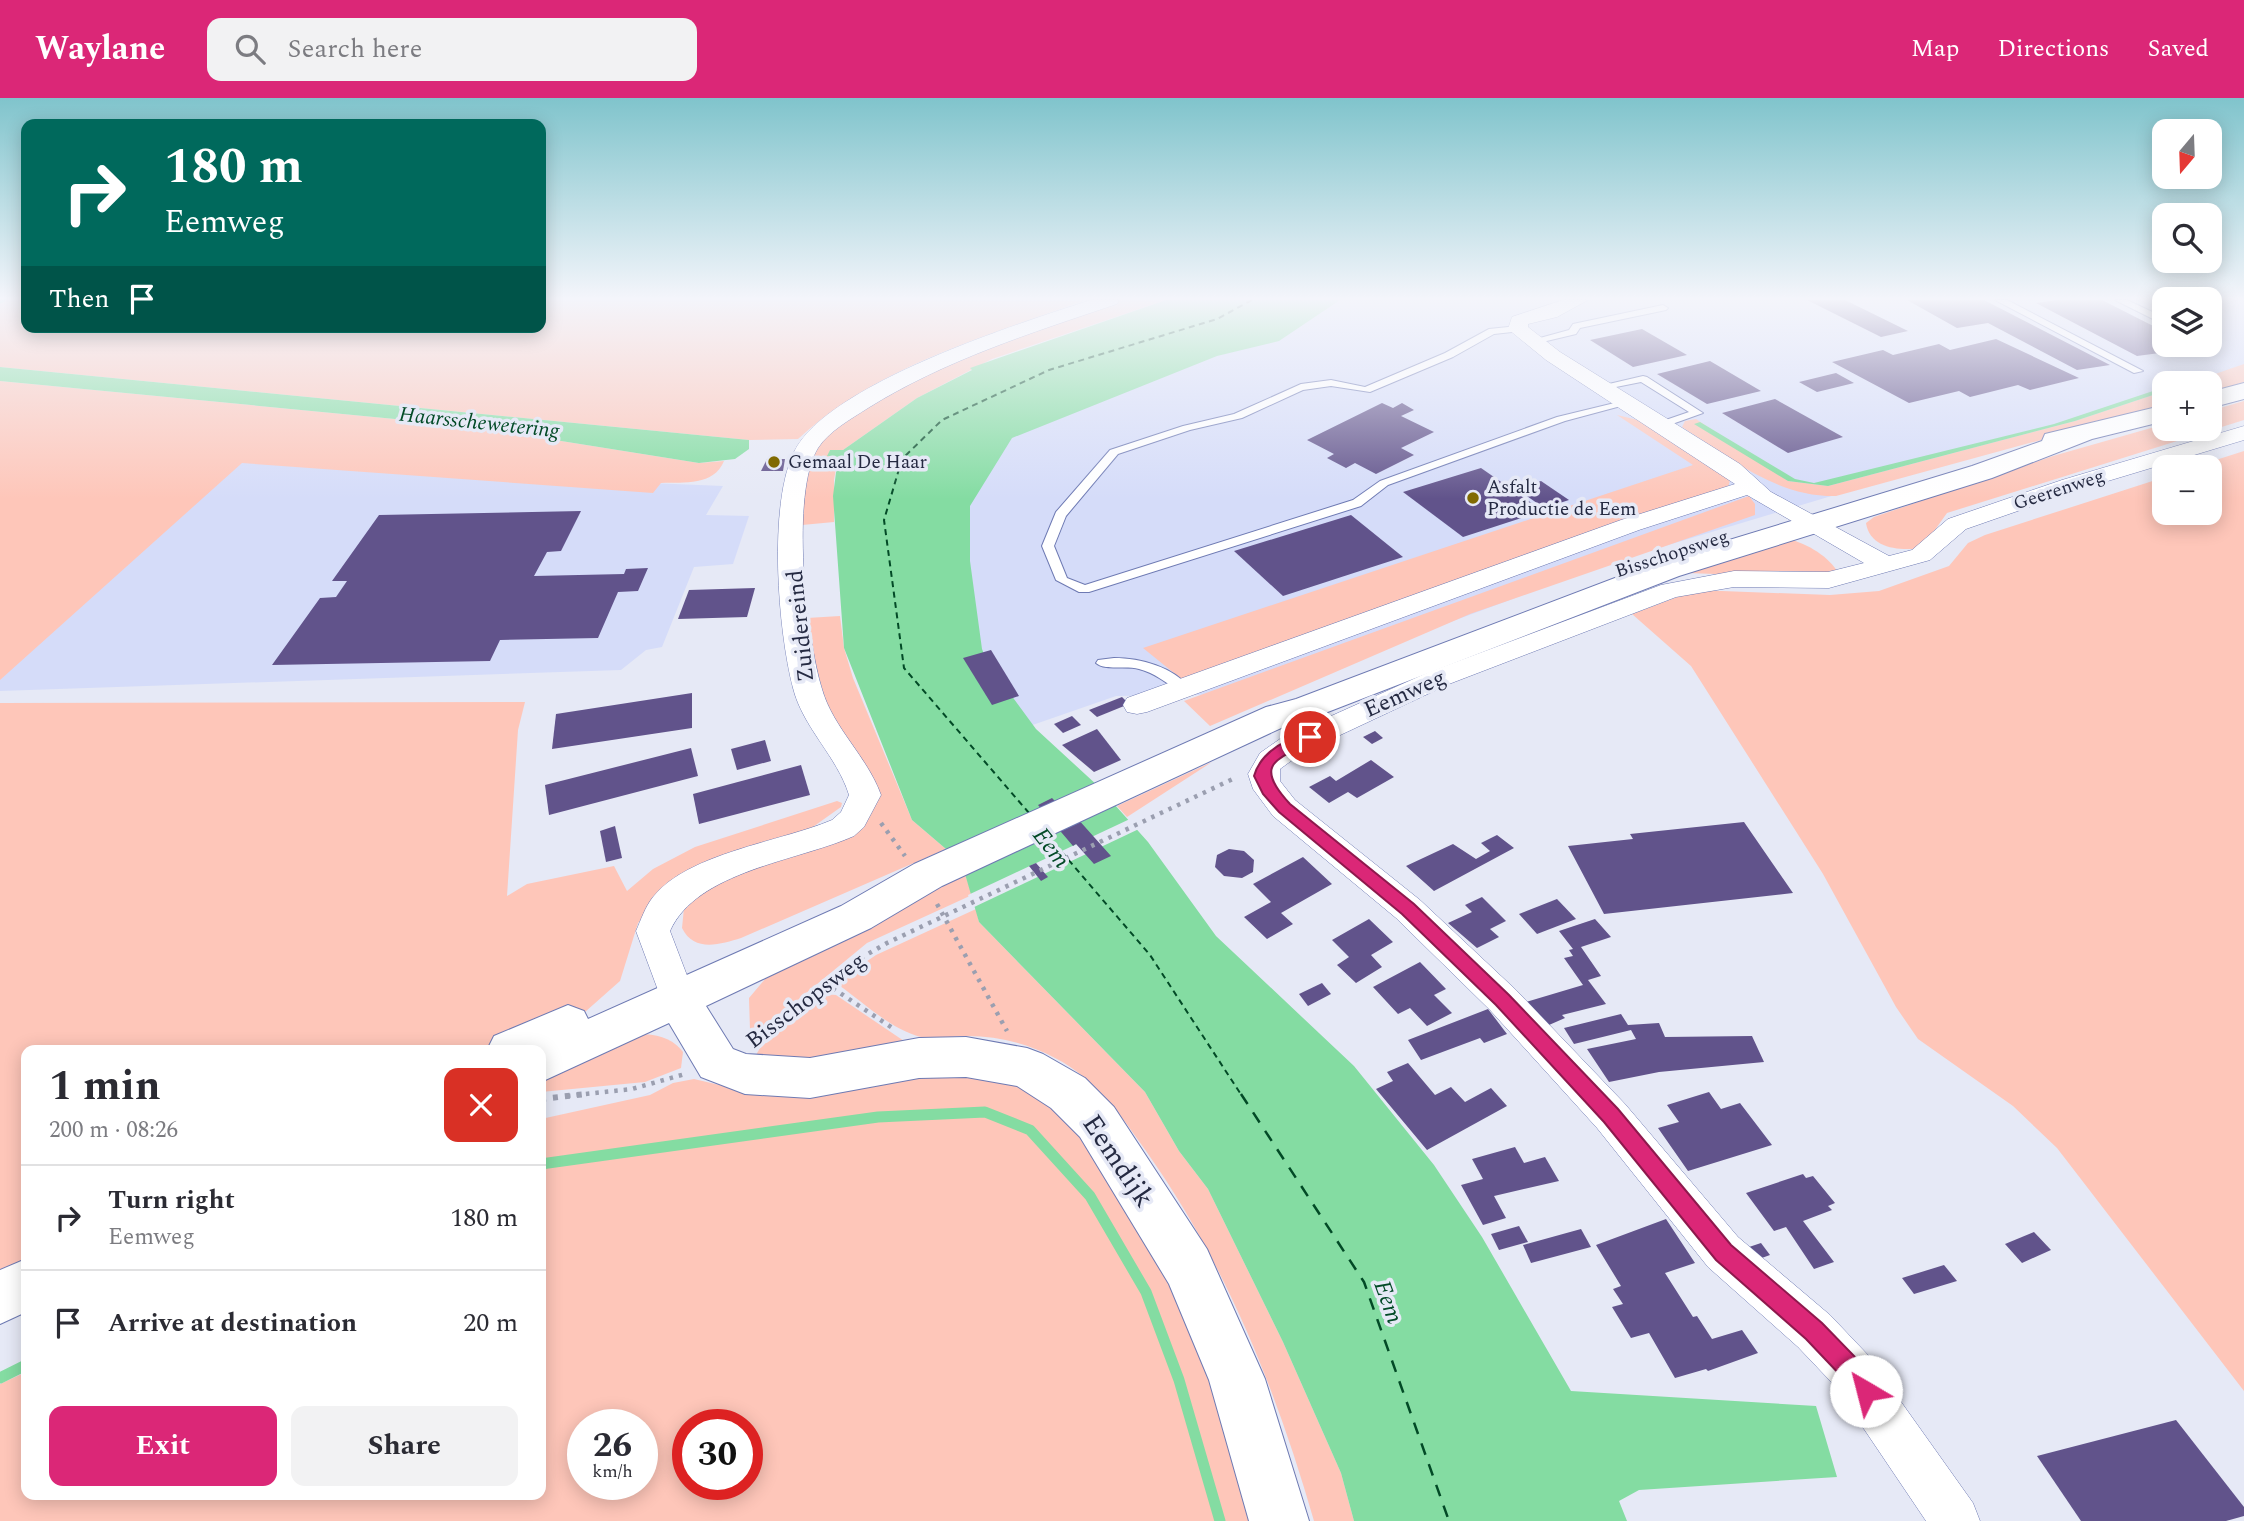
<!DOCTYPE html>
<meta charset="utf-8">
<style>
:root{--surface:#fff;--page:#f2f2f3;--text:#2b2b33;--muted:#7c7c81;--line:#e1e1e2;--accent:#db2777}
body{margin:0;font-family:Spectral,serif;background:var(--page);color:var(--text);height:100vh;display:flex;flex-direction:column;font-size:26px;white-space:nowrap}
*{box-sizing:border-box;margin:0}
p{font-size:23px;color:var(--muted)}
.icon{flex:none;width:38px;height:38px;fill:none;stroke:currentColor;stroke-width:2;stroke-linecap:round;stroke-linejoin:round}
.map{position:relative;flex:1;overflow:hidden}
.details{position:absolute;left:21px;top:947px;width:525px;height:455px;display:flex;flex-direction:column;background:var(--surface);border-radius:14px;box-shadow:0 4px 18px #0003}
.details>*{flex:none}
.guide{position:absolute;left:21px;top:21px;width:525px;height:214px;border-radius:14px;box-shadow:0 4px 18px #0003;background:#00695c;color:#fff;overflow:hidden}
.needle{width:46px;rotate:199deg}
.buttons{position:absolute;left:2152px;top:21px;display:grid;gap:14px}
.buttons a{display:grid;place-items:center;width:70px;height:70px;border-radius:14px;background:var(--surface);box-shadow:0 4px 18px #0003;font-size:35px}
.speed{position:absolute;left:567px;top:1311px;display:flex;gap:14px;font-size:35px;font-weight:700;text-align:center}
.speed>*{display:grid;place-content:center;width:91px;height:91px;border-radius:50%;background:var(--surface);box-shadow:0 4px 18px #0003;line-height:1}
.speed small{font-size:18px;font-weight:400}
.speed .limit{border:10px solid #d22;background:#fff;color:#111}
.pin{position:absolute;display:grid;place-items:center;width:60px;height:60px;color:#fff;margin:-30px;border:4px solid #fff;border-radius:50%;box-shadow:0 2px 7px #0007}
.me{position:absolute;width:77px;margin:-38px;rotate:323deg;stroke-linejoin:round;filter:drop-shadow(0 0 5px #0008)}
.turn{display:flex;align-items:center;gap:24px;height:147px;padding:0 28px;font-size:32px}
.turn .icon{width:91px;height:91px;stroke-width:2.5}
.turn b{display:block;font-size:49px;line-height:60px}
.then{display:flex;align-items:center;height:66px;padding:0 28px;background:#0003;gap:14px;font-size:26px}
.round{display:grid;place-items:center;flex:none;width:74px;height:74px;border-radius:14px;background:var(--page)}
.summary{display:flex;align-items:center;justify-content:space-between;height:119px;padding:0 28px}
h1{font-size:42px;font-weight:700;line-height:52px}
.action{display:flex;gap:14px;margin-top:auto;padding:14px 28px}
.action a{flex:1;height:80px;border-radius:14px;background:var(--accent);color:#fff;font-size:28px;font-weight:700;line-height:80px;text-align:center}
.action a+a{background:var(--page);color:var(--text)}
ul{padding:0;list-style:none}
li{display:flex;align-items:center;gap:21px;height:105px;padding:0 28px;border-top:2px solid var(--line)}
li div{flex:1}
li b{display:block;font-size:26px}
li em{font-style:normal}
header{display:flex;align-items:center;gap:42px;box-sizing:border-box;height:98px;padding:0 35px;background:var(--accent);color:#fff}
header strong{font-size:33px}
nav{display:flex;gap:38px;margin-inline-start:auto;font-size:24px}
.search{width:490px;height:63px;background:var(--page);display:flex;align-items:center;gap:18px;box-sizing:border-box;padding:0 24px;border-radius:14px;color:var(--muted);font-size:26px}
.map>svg:first-child{display:block}
</style>
<header>
<strong>Waylane</strong>
<div class="search"><svg class="icon" aria-label="search" viewBox="0 0 24 24"><circle cx="10" cy="10" r="6"/><path d="M15 15l6 6"/></svg>Search here</div>
<nav><a>Map</a><a>Directions</a><a>Saved</a></nav>
</header>
<div class="map">
<svg width="2244" height="1423" viewBox="0 0 2244 1423">
<rect width="100%" height="100%" fill="#e6e9f6"/>
<g fill="#d5dcf9">
<path d="M1329 202H2165V247H2210V202H2244V269L2206 285H2165V298L1618 462 1256 596 1116 598 1015 633 952 533 948 410 1010 334Z"/>
<path d="M241 355 553 381 723 388 706 417 749 418 733 466 694 469 662 549 646 552 621 572 0 593V569Z"/>
</g>
<g fill="#fec6b9" fill-rule="evenodd">
<path d="M0 202H26V229H541V202L1083 203C984 239 877 268 798 341L749 342 0 269Z"/>
<path d="M1119 202H1166L992 261 917 300 843 352H830L828 358 838 359 834 382V424L802 427 806 372 816 348 847 320 974 251Z"/>
<path d="M2244 266V284L2210 295V285H2189Z"/>
<path d="M0 283 468 328 699 365 724 363C714 388 684 384 661 385L653 395 242 365 0 582Z"/>
<path d="M2165 293V308L1836 398C1776 399 1730 360 1682 329L1685 323 1696 321 1788 383 1828 388 2075 323Z"/>
<path d="M2244 303V322L1947 415 1922 450C1900 453 1870 451 1866 425L1874 419 2053 358 2165 326V331H2210V313Z"/>
<path d="M1617 317 1638 322 1730 382 1728 390 1185 584 1143 550 1693 367Z"/>
<path d="M2244 353V1293L2057 1050 2013 1008 1918 941 1896 909 1823 776 1691 568 1632 516 1696 492 1830 497 1879 493 1949 468 1968 445 1985 437 2165 379V415H2210V369H2194Z"/>
<path d="M1749 398 1755 406V417L1470 516 1210 628 1184 603Z"/>
<path d="M1784 440C1804 444 1826 456 1837 473L1799 479 1687 475Z"/>
<path d="M840 518 844 550 853 580 912 722 946 751 741 840C721 846 694 855 682 830L684 810 708 788 868 719C842 653 817 591 807 520Z"/>
<path d="M525 604 518 632 507 798 527 786 614 768 627 793 653 771 695 749 837 703 842 705 841 709 796 741 666 794 638 825 620 883 585 914 500 952H26V1171L0 1182V605Z"/>
<path d="M1212 664 1127 719 1117 708Z"/>
<path d="M965 776 972 797 867 845 771 924 752 934 750 932 749 900 771 874Z"/>
<path d="M976 811 979 824 1145 994 1179 1053 1208 1091 1283 1244 1341 1375 1354 1423H1314C1276 1291 1226 1166 1146 1053 1120 1016 1096 981 1055 960 1029 946 998 938 968 938 953 937 936 943 921 939 892 932 864 905 840 888L841 881 876 857Z"/>
<path d="M824 896 836 897 904 943 830 963 756 957 760 950Z"/>
<path d="M642 936C659 937 672 940 683 954L681 970 645 984 541 994V976L602 949Z"/>
<path d="M967 971 1054 1000 1161 1152 1262 1423H0V1286L26 1274V1396H541V1021L650 997 673 985 694 981 762 997ZM583 1326H642V1386H583ZM688 1326H747V1386H688Z"/>
</g>
<g fill="#84dca2">
<path d="M1166 202H1340L1279 243 1217 258 1012 340 970 408V463L982 551 987 564 1036 631 1098 688 1148 744 1216 838 1354 968 1434 1067 1482 1139 1571 1293 1816 1308 1837 1379 1639 1392 1619 1403 1627 1423H1354L1341 1375 1283 1244 1208 1091 1179 1053 1145 994 979 824 965 776 946 751 912 722 844 550 833 398 838 359 827 358 830 352H843L917 300 972 272 970 270Z"/>
<path d="M0 269 749 342V351L735 361 699 365 468 328 0 283Z"/>
<path d="M2165 289V293L2075 323 1828 388 1788 383 1694 326 1700 324 1795 381 1814 385 2054 326Z"/>
</g>
<path fill="#e6e9f6" d="M1132 720 1141 730 972 810 968 797Z"/>
<g fill="none" stroke-linecap="round" stroke-linejoin="round">
<path stroke="#84dca2" stroke-width="5" d="M0 203 3 202"/>
<g stroke="#84dca2" stroke-width="11">
<path d="M541 1066 878 1019 985 1014 1030 1032 1090 1098 1146 1194 1179 1282 1220 1423"/>
<path d="M0 1280 26 1267"/>
</g>
<g stroke="#024a26" stroke-width="2" stroke-dasharray="6 4.5" stroke-linecap="butt">
<path d="M1029 715 904 570 884 422 902 361 942 322 1049 272 1217 221 1252 202"/>
<path d="M1048 738 1150 857 1242 998"/>
</g>
<path stroke="#024a26" stroke-width="2.5" stroke-dasharray="12 10" stroke-linecap="butt" d="M1241 996 1364 1184 1449 1423"/>
</g>
<g fill="#61538b">
<path d="M1807 202H1845L1908 233 1881 239Z"/>
<path d="M1907 202H1984L2110 267 2077 272 1988 225 1957 230Z"/>
<path d="M2057 202H2102L2165 234V247L2197 250 2137 258 2036 205Z"/>
<path d="M1642 231 1687 257 1633 269 1590 242Z"/>
<path d="M1996 241 2079 280 2030 292 2018 287 1970 299 1959 293 1909 305 1832 264 1883 252 1893 257 1939 246 1950 252Z"/>
<path d="M1710 263 1761 293 1707 306 1657 276Z"/>
<path d="M1836 275 1854 285 1817 294 1799 284Z"/>
<path d="M1775 301 1843 339 1788 355 1722 315Z"/>
<path d="M1382 305 1393 310 1402 305 1414 312 1401 318 1434 334 1401 350 1414 357 1376 376 1355 365 1346 370 1327 360 1334 356 1307 342Z"/>
<path d="M767 361H785L783 373H761Z"/>
<path d="M1481 370 1543 413 1463 439 1403 394Z"/>
<path d="M1541 383 1569 402 1544 410 1517 391Z"/>
<path d="M581 413 561 453 547 454 534 478 624 476 626 471 648 470 638 493 618 494 598 540 500 542 490 563 272 567 320 500 336 499 347 483H332L379 417Z"/>
<path d="M1351 417 1403 459 1283 498 1234 453Z"/>
<path d="M755 490 747 519 678 521 689 492Z"/>
<path d="M991 552 1019 598 992 607 963 560Z"/>
<path d="M692 595V630L552 651 556 616Z"/>
<path d="M1122 599 1129 606 1097 619 1089 612Z"/>
<path d="M1072 618 1081 627 1063 635 1054 626Z"/>
<path d="M1097 631 1121 662 1094 674 1062 647Z"/>
<path d="M1375 633 1383 640 1372 646 1363 639Z"/>
<path d="M765 642 771 663 737 672 731 651Z"/>
<path d="M691 650 698 678 549 717 545 687Z"/>
<path d="M1371 662 1394 679 1357 700 1348 694 1329 705 1309 689 1330 678 1336 683Z"/>
<path d="M801 667 810 697 699 726 693 696Z"/>
<path d="M1052 700 1055 703 1060 701 1111 758 1094 766 1076 746 1073 748 1038 707Z"/>
<path d="M1744 724 1793 795 1604 816 1568 748 1633 741 1630 736Z"/>
<path d="M615 728 622 760 606 764 600 733Z"/>
<path d="M1497 737 1514 750 1434 793 1406 768 1453 746 1476 761 1490 753 1481 745Z"/>
<path d="M1229 751 1244 753 1254 762 1253 774 1242 780 1224 778 1215 769 1217 757Z"/>
<path d="M1303 759 1332 786 1281 815 1293 826 1267 841 1244 819 1271 804 1253 786Z"/>
<path d="M1036 765 1048 779 1041 783 1029 768Z"/>
<path d="M1482 799 1506 823 1490 831 1499 839 1477 850 1448 825 1472 814 1465 807Z"/>
<path d="M1557 801 1576 821 1537 836 1519 816Z"/>
<path d="M1369 821 1393 844 1371 857 1382 869 1356 885 1337 867 1349 859 1332 842Z"/>
<path d="M1595 821 1611 839 1581 849 1601 878 1588 882 1606 906 1562 917 1565 920 1549 927 1526 904 1583 887 1564 860 1573 858 1569 852 1573 851 1559 833Z"/>
<path d="M1420 864 1446 891 1434 897 1452 915 1427 928 1410 910 1398 916 1373 889Z"/>
<path d="M1322 885 1331 896 1308 908 1299 896Z"/>
<path d="M1488 911 1507 936 1484 945 1480 940 1421 962 1408 942Z"/>
<path d="M1621 916 1628 927 1659 925 1665 939 1752 938 1764 964 1659 974 1609 984 1587 951 1636 941 1631 932 1574 946 1564 930Z"/>
<path d="M1408 965 1435 997 1451 989 1465 1004 1491 990 1507 1008 1427 1052 1376 991 1393 983 1387 974Z"/>
<path d="M1709 994 1721 1011 1740 1005 1772 1047 1688 1073 1658 1030 1679 1024 1667 1007Z"/>
<path d="M1515 1049 1524 1065 1545 1059 1559 1083 1494 1098 1506 1120 1483 1127 1461 1087 1483 1081 1472 1061Z"/>
<path d="M1803 1076 1806 1080 1813 1078 1835 1105 1828 1108 1832 1112 1803 1123 1834 1164 1814 1171 1786 1129 1774 1133 1746 1095Z"/>
<path d="M1666 1121 1695 1165 1665 1175 1693 1219 1697 1218 1712 1241 1742 1232 1758 1255 1708 1273 1706 1271 1675 1280 1649 1235 1631 1240 1612 1209 1623 1206 1613 1191 1621 1188 1596 1147Z"/>
<path d="M1519 1128 1528 1144 1499 1152 1491 1136Z"/>
<path d="M1581 1131 1591 1149 1531 1165 1523 1147Z"/>
<path d="M2034 1134 2051 1152 2022 1165 2005 1146Z"/>
<path d="M1761 1145 1770 1157 1759 1161 1749 1149Z"/>
<path d="M1944 1167 1957 1183 1914 1196 1902 1180Z"/>
<path d="M2176 1322 2244 1409V1418L2226 1423H2081L2037 1358Z"/>
</g>
<g fill="none" stroke-linecap="round" stroke-linejoin="round">
<g stroke="#6e7ab3" stroke-width="2">
<g id="lane">
<path d="M1995 202H2007L2143 273 2134 275Z"/>
<path d="M2115 202H2127L2165 220V227Z"/>
<path d="M1663 207 1668 210 1666 212 1580 230 1576 236 1534 246 1529 243 1569 232 1573 226Z"/>
<path d="M1518 228 1523 231 1521 233 1494 236 1453 259 1370 294 1331 288 1303 292 1242 320 1190 332 1118 356 1066 418 1054 448 1067 480 1085 487 1353 402 1380 383 1557 319 1627 302 1632 305 1565 323 1388 387 1361 408 1089 494H1079L1056 482 1042 448 1056 414 1110 352 1183 328 1234 316 1301 286 1331 282 1365 289 1445 255 1489 231Z"/>
<path d="M1643 278 1647 279 1703 315 1661 330 1657 329V325L1689 314 1641 284 1601 292 1596 289Z"/>
<path d="M1114 560C1141 560 1173 569 1190 590L1183 595 1178 593C1166 584 1154 575 1139 571 1126 567 1105 573 1096 565L1098 562Z"/>
</g>
</g>
<g stroke="#6e7ab3" stroke-width="1">
<g id="street">
<path d="M1091 202H1119L1117 206C1031 235 945 262 868 310 851 321 829 333 818 350 790 395 806 540 822 591 833 630 867 658 881 697L864 729 854 738C798 763 697 773 670 833L696 901 691 911 678 916 665 911 636 833C641 822 645 809 653 799 688 755 780 744 832 722L841 714 849 697C837 658 803 630 793 590 778 533 768 407 794 354 827 286 1020 225 1091 202Z"/>
<path d="M1563 202H1588L1557 219 1528 226V229L1560 254 1740 366 1771 394 1889 458 1912 452 1948 421 2062 382 2244 328V342L2078 392 1966 431 1930 462 1829 490 1734 489 1676 499 1449 586 1302 655 1280 671V683L1295 702 1420 802 1516 892 1625 1006 1738 1139 1830 1217 1867 1256 1973 1405 1980 1423H1926L1835 1288 1798 1249 1708 1169 1597 1030 1490 912 1396 820 1273 718 1253 691 1248 676 1260 655 1280 641 1429 574 1661 487 1734 473 1828 474 1864 465 1747 397 1639 432 1147 614 1137 616 1127 614 1123 607 1127 600 1621 422 1735 386 1546 262 1508 231 1512 219Z"/>
</g>
</g>
<g stroke="#6e7ab3" stroke-width="2">
<g id="secondary">
<path d="M2244 285V301L2210 310V294Z"/>
<path d="M2165 307V323L2092 341 1992 380 1679 478 1320 617 1292 625 942 788 871 830 706 908 733 951 746 956 810 960 919 940 966 939 1027 950 1043 956 1085 980 1114 1009 1207 1151 1265 1281 1309 1423H1249L1209 1282 1169 1186 1080 1039 1051 1010 1017 988 966 979 919 980 810 1000 745 996 701 979 669 925 541 984V952H487L494 938 568 907 584 913 588 921 841 808 914 766 1266 609 1296 601 1657 464 1972 368 2042 343 2045 336Z"/>
<path d="M26 1161V1214L0 1226V1172Z"/>
</g>
</g>
<g stroke="#9b9fb0" stroke-width="4.5" stroke-dasharray="3.5 6" stroke-linecap="butt">
<path d="M881 725 905 758"/>
<path d="M937 806 1007 933"/>
<path d="M825 885 894 931"/>
<path d="M756 942 845 869 887 845 1237 679"/>
<path d="M567 998 632 991 685 976"/>
</g>
<path stroke="#9b9fb0" stroke-width="6" stroke-dasharray="5 7" stroke-linecap="butt" d="M541 1001 586 996"/>
<use href="#lane" fill="#fff" fill-rule="evenodd"/>
<use href="#street" fill="#fff" fill-rule="evenodd"/>
<use href="#secondary" fill="#fff" fill-rule="evenodd"/>
</g>
<linearGradient id="sky" x2="0" y2="1"><stop stop-color="#80c4cc"/><stop offset="0.5" stop-color="#f4f5fb"/><stop offset="1" stop-color="#f4f5fb" stop-opacity="0"/></linearGradient>
<rect width="2244" height="401" fill="url(#sky)"/>
<path fill="#db2777" stroke="#8e194d" stroke-width="2" d="M1310 634 1318 639 1316 642C1277 661 1252 665 1290 706L1414 806 1509 897 1618 1011 1731 1147 1822 1225 1859 1263 1878 1293 1874 1302 1866 1305 1858 1302 1843 1280 1806 1241 1716 1162 1604 1024 1496 907 1402 816 1279 714 1263 696 1254 678C1261 653 1286 641 1310 634Z"/>
<g fill="#816a02" stroke="#e6e9f6" stroke-width="2.5">
<circle cx="774" cy="364" r="7"/>
<circle cx="1473" cy="400" r="7"/>
</g>
<g text-anchor="middle" dominant-baseline="central" stroke-width="7" stroke-linejoin="round" paint-order="stroke">
<g font-size="19" fill="#252a42" stroke="#e6e9f6" text-anchor="start">
<text x="788" y="364">Gemaal De Haar</text>
<text x="1487" y="389">Asfalt<tspan x="1487" dy="22">Productie de Eem</tspan></text>
</g>
<g font-size="19" fill="#252a42" stroke="#e6e9f6">
<text transform="translate(2059 392) rotate(-18)">Geerenweg</text>
<text transform="translate(1672 456) rotate(-18)">Bisschopsweg</text>
</g>
<g font-size="21" font-style="italic" fill="#024a26" stroke="#e6e9f6">
<text transform="translate(479 325) rotate(6)">Haarsschewetering</text>
</g>
<g font-size="23" fill="#252a42" stroke="#e6e9f6">
<text transform="translate(801 528) rotate(-96)">Zuidereind</text>
<text transform="translate(1405 596) rotate(-24)">Eemweg</text>
<text transform="translate(806 903) rotate(-37)">Bisschopsweg</text>
</g>
<g font-size="24" font-style="italic" fill="#024a26" stroke="#e6e9f6">
<text transform="translate(1051 750) rotate(52)">Eem</text>
<text transform="translate(1388 1204) rotate(70)">Eem</text>
</g>
<g font-size="28" fill="#252a42" stroke="#e6e9f6">
<text transform="translate(1118 1063) rotate(56)">Eemdijk</text>
</g>
</g>
</svg>
<div class="buttons">
<a><svg class="needle" viewBox="-14 -14 28 28"><path d="M0-13l5 13h-10z" fill="#e53935"/><path d="M0 13l5-13h-10z" fill="#7c7c81"/></svg></a>
<a><svg class="icon" aria-label="search" viewBox="0 0 24 24"><circle cx="10" cy="10" r="6"/><path d="M15 15l6 6"/></svg></a>
<a><svg class="icon" aria-label="layers" viewBox="0 0 24 24"><path d="M12 4l9 5-9 5-9-5zM3 14l9 5 9-5"/></svg></a>
<a>+</a>
<a>−</a>
</div>
<div class="speed"><div>26<small>km/h</small></div><div class="limit">30</div></div>
<div class="pin" style="left:1310px;top:639px;background:#d93025"><svg class="icon" aria-label="arrive" viewBox="0 0 24 24"><path d="M6 21V4h12l-3 4 3 4H6"/></svg></div>
<svg class="me" style="left:1866px;top:1293px" viewBox="-20 -20 40 40"><circle r="19" fill="#fff"/><path d="M0-13L10 11 0 6-10 11z" fill="#db2777"/></svg>
<div class="guide">
<div class="turn"><svg class="icon" aria-label="right" viewBox="0 0 24 24"><path d="M7 20v-9h11M14 6l5 5-5 5"/></svg><div><b>180 m</b>Eemweg</div></div>
<div class="then">Then<svg class="icon" aria-label="arrive" viewBox="0 0 24 24"><path d="M6 21V4h12l-3 4 3 4H6"/></svg></div>
</div>
<section class="details">
<div class="summary"><div><h1>1 min</h1><p>200 m · 08:26</p></div><a class="round" style="background:#d93025;color:#fff"><svg class="icon" aria-label="close" viewBox="0 0 24 24"><path d="M6 6l12 12M18 6L6 18"/></svg></a></div>
<ul>
<li><svg class="icon" aria-label="right" viewBox="0 0 24 24"><path d="M7 20v-9h11M14 6l5 5-5 5"/></svg><div><b>Turn right</b><p>Eemweg</p></div><em>180 m</em></li>
<li><svg class="icon" aria-label="arrive" viewBox="0 0 24 24"><path d="M6 21V4h12l-3 4 3 4H6"/></svg><div><b>Arrive at destination</b></div><em>20 m</em></li>
</ul>
<div class="action"><a>Exit</a><a>Share</a></div>
</section>
</div>
